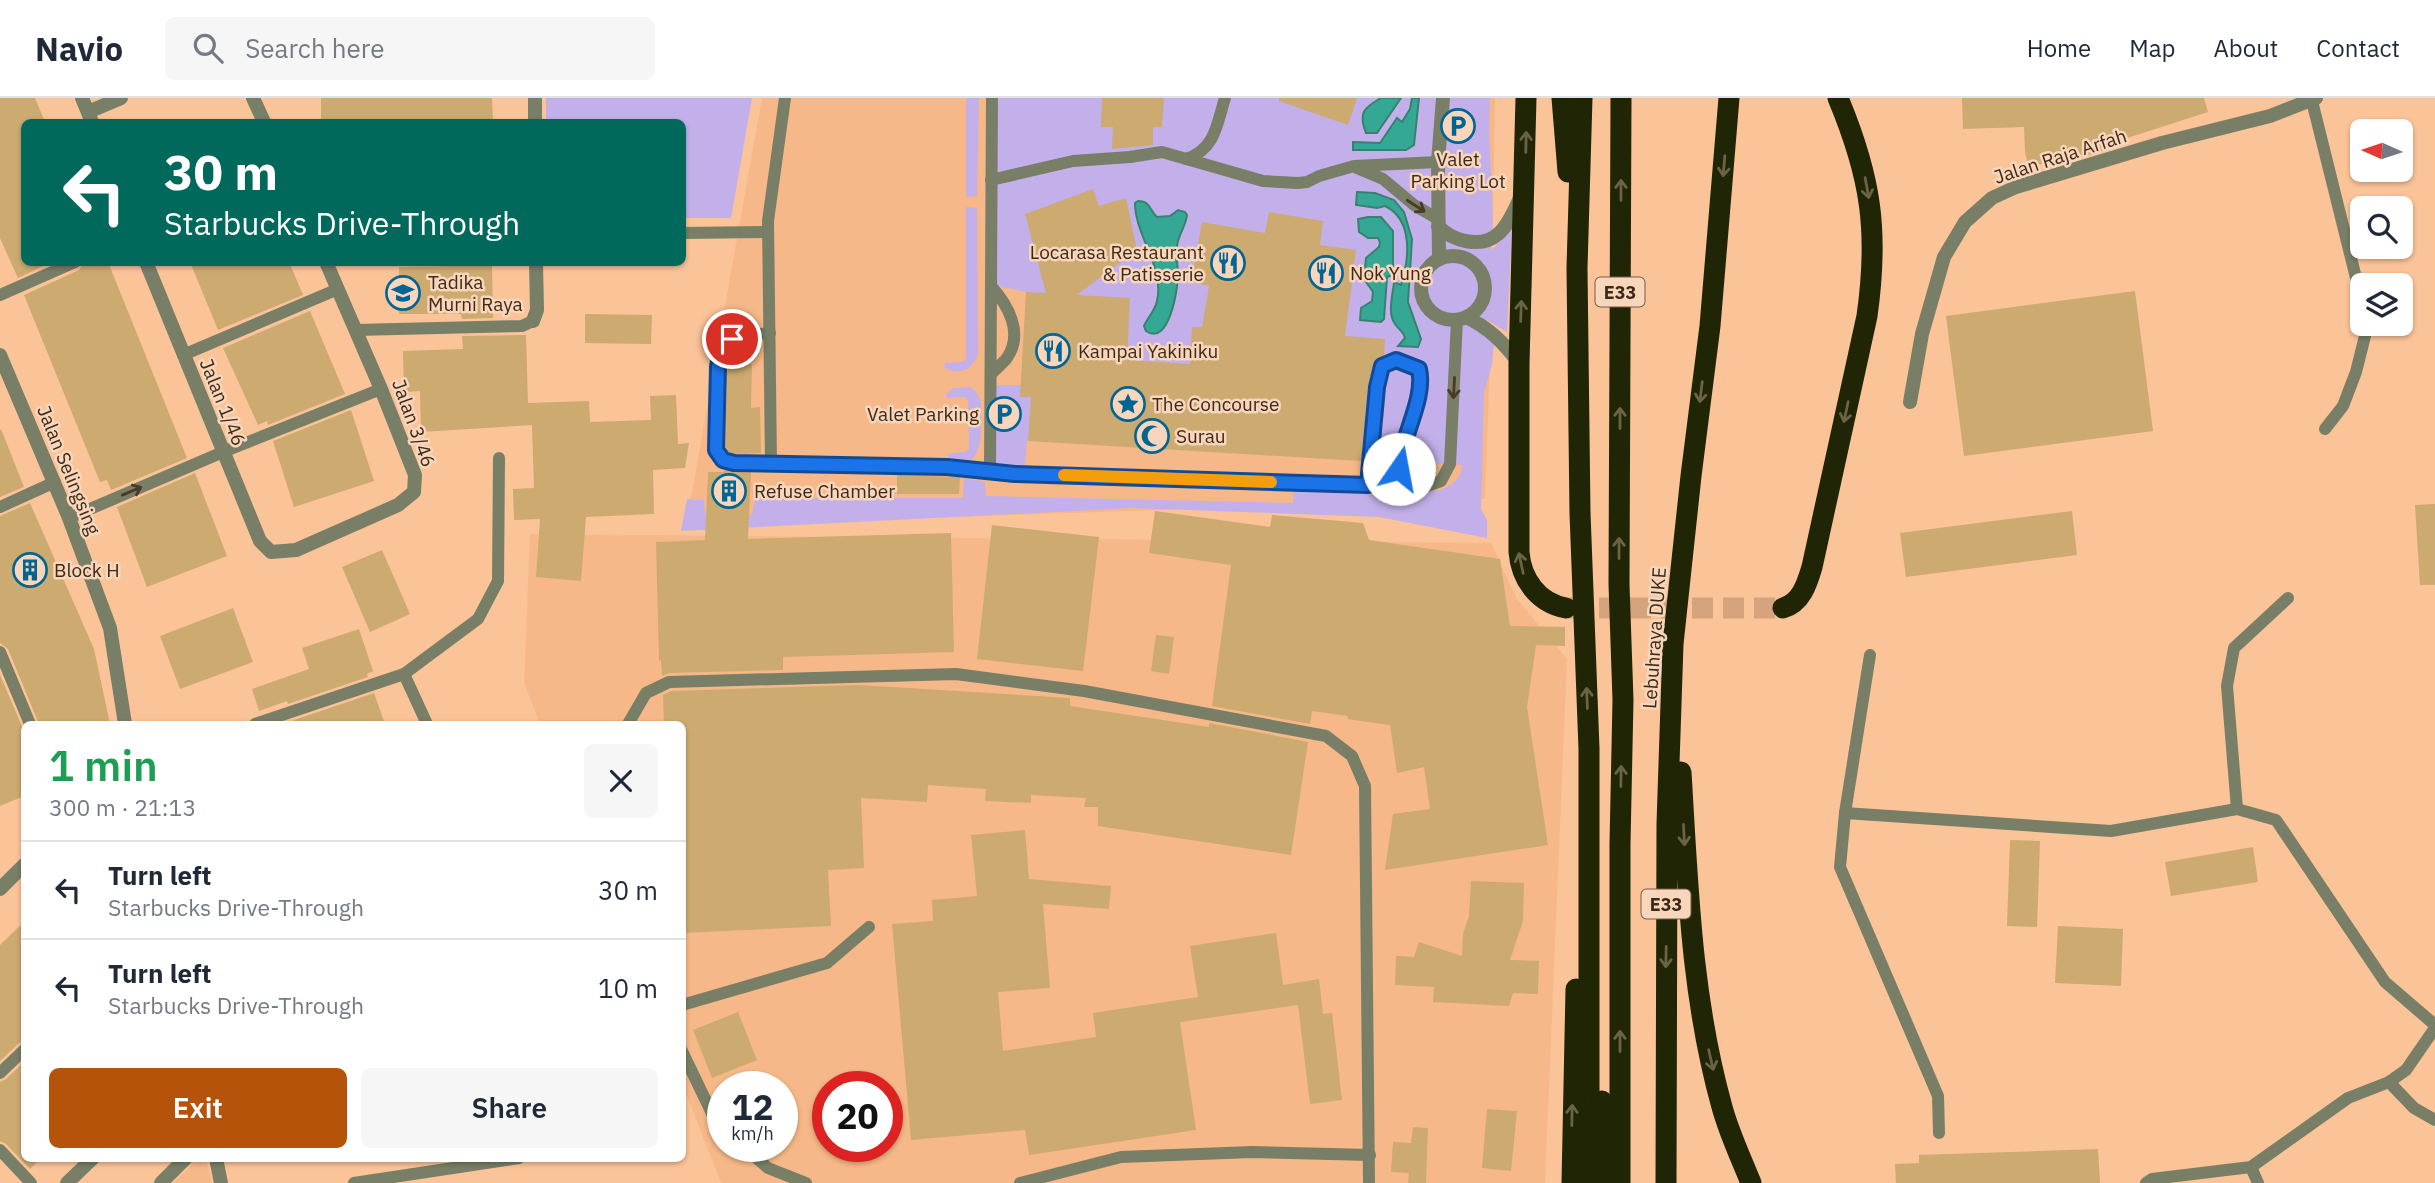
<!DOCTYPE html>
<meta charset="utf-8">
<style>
:root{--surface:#fff;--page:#f6f6f7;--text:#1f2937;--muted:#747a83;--line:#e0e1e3;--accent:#b45309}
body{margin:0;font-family:"IBM Plex Sans",sans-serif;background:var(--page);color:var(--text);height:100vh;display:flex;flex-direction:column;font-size:26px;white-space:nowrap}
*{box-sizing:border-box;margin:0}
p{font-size:23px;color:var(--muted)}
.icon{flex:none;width:38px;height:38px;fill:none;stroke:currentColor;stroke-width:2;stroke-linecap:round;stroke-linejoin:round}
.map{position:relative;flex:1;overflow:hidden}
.sheet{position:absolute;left:21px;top:623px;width:665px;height:441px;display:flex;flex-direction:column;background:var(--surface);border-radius:10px;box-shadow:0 2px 5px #0004}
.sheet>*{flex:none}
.guide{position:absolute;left:21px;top:21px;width:665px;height:147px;border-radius:10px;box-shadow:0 2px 5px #0004;background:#00695c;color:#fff;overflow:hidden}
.needle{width:46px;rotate:273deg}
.fabs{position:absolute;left:2350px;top:21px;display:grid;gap:14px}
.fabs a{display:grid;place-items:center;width:63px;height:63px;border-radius:10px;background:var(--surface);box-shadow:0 2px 5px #0004;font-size:35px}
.speed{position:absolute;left:707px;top:973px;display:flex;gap:14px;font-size:35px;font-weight:700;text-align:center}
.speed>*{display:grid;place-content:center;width:91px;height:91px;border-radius:50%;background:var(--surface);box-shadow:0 2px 5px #0004;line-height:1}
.speed small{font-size:18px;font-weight:400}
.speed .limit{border:10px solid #d22;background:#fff;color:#111}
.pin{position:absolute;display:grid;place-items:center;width:60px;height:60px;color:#fff;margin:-30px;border:4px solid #fff;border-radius:50%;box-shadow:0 2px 7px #0007}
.me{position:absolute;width:77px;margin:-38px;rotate:12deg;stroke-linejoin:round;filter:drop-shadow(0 0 5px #0008)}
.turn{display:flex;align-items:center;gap:24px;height:147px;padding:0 28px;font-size:32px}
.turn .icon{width:91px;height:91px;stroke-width:2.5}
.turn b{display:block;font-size:49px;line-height:60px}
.round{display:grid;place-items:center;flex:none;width:74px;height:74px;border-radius:10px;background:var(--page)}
.head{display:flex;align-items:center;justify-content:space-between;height:119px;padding:0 28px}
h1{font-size:42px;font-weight:600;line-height:52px;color:#1e9e55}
.cta{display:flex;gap:14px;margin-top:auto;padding:14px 28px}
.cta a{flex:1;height:80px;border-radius:10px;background:var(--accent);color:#fff;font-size:28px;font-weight:600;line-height:80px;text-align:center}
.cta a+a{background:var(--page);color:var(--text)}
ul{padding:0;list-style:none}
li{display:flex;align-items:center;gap:21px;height:98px;padding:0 28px;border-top:2px solid var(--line)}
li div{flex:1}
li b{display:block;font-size:26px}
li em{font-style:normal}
header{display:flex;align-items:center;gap:42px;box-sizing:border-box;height:98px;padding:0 35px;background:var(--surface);border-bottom:2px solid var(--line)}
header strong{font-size:33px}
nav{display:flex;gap:38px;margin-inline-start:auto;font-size:24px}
.search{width:490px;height:63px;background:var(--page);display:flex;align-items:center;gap:18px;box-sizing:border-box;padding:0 24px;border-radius:10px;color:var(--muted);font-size:26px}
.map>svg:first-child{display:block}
</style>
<header>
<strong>Navio</strong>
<div class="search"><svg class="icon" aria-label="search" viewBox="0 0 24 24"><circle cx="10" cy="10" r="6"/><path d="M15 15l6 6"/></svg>Search here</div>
<nav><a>Home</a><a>Map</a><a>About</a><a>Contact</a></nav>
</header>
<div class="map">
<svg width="2435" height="1085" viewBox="0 0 2435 1085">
<rect width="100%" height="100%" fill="#fbc398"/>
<g fill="#f6b888" fill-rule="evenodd">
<path d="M762 0H1495L1491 238 1485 401 686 428Z"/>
<path d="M530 436 1491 445 1517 501 1567 561 1545 1085H721L683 988 682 626H540L524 585ZM723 989H782V1048H723ZM828 989H887V1048H828Z"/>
<path d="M198 1061H206L212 1085H173Z"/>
</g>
<g fill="#c3b0ea">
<path d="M546 0H752L731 120H683L682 24H546Z"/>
<path d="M966 0H979L977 98 966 99Z"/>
<path d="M995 0H1490L1489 27 1493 120 1491 153 1512 130 1507 234 1487 222 1486 238 1494 246 1492 266 1484 295 1481 411 1487 422V440L1379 419 1132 410 681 433 687 401 704 402 705 415 752 417 755 400H963L964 380 985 384 986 398 1293 405 1294 389 1438 393C1450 388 1462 382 1462 367L1434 365C1429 375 1421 377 1411 374L1405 364 1394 363 1389 375H1374L1375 362 1027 342 1025 368 992 367V287H1022L1027 194 993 187Z"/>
<path d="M966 109 977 110 978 256C972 271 963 277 946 271L944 265 962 264 966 261Z"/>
<path d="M971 289C973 291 977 295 978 297 983 306 981 316 981 325 981 347 979 373 949 361L947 356 965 354 969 351 968 303 965 299 946 300V296L953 290Z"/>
</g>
<g fill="#34a894" stroke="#37826e" stroke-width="2">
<path d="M1381 0H1401L1377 35H1366C1358 14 1364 10 1381 0Z"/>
<path d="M1412 0H1419L1414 47 1406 52H1353V44L1380 45 1397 20 1402 24 1410 11Z"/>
<path d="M1357 94 1375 95 1394 102 1404 114 1412 141 1408 204 1421 241 1418 249 1398 248 1405 240C1403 232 1399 232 1395 226 1387 215 1393 196 1394 184L1401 187C1409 162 1414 122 1385 108L1377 110 1356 107Z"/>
<path d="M1138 103C1151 103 1149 112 1157 119L1170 118 1178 112 1185 114 1187 117C1186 128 1178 137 1177 148 1175 157 1178 167 1178 176 1178 191 1169 249 1146 233L1144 228C1148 219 1155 213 1157 203 1165 169 1135 138 1135 105Z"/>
<path d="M1368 119H1381L1393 133V177L1387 179 1384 221 1381 224 1360 222 1361 210 1372 203 1373 194 1364 181 1366 160 1379 149 1380 144 1378 140H1368L1359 134 1358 121Z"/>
</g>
<g fill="#cdaa70">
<path d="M0 0H35L45 24H24V164H52L18 180 0 140Z"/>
<path d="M321 0H492L493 24H321Z"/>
<path d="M1102 0H1164L1162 29H1153V47L1112 51 1113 29H1101Z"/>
<path d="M1279 0H1357L1348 27 1279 3Z"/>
<path d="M1962 0H2204L2208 14 2121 42H2105V52L2071 62 2051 63 2029 70 2025 54 2024 29 1963 31Z"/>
<path d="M1093 91 1099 108 1126 100 1137 152 1077 197 1130 200 1127 262 1190 266 1192 229H1202L1209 188 1191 184 1202 124 1265 135 1269 114 1323 123 1320 147 1356 152 1345 238 1385 241 1384 258 1375 263 1368 287 1361 363 1028 343 1031 299H1020L1026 194 1046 195 1025 116Z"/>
<path d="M84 164H108L187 360 111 392 107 382 100 384 24 197 79 172Z"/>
<path d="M190 164H289L303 197 218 232Z"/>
<path d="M492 167 493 220 462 221 461 216H399V169Z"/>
<path d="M2135 193 2153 333 1964 358 1946 218Z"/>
<path d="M310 213 345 296 268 327 267 323 258 327 223 250Z"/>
<path d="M585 216 652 217 651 246 585 245Z"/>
<path d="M526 237 528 305 589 303 590 324 651 322 650 298 676 297 678 346 689 345 685 370 653 372 654 416 586 419 581 483 536 479 540 421 514 422 513 391 534 390 532 327 421 334 420 293 404 294 403 253 463 251 462 238Z"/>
<path d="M752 266 751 310 760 309 761 355 735 356 728 354 725 349 727 276 728 267Z"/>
<path d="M351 312 374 383 294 409 273 343Z"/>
<path d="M1 331 24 389 0 399V332Z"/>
<path d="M724 371 751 374 748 441 951 435 954 554 783 559V572L669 575 662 578 661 562 659 563 656 444 705 442 708 374H724Z"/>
<path d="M195 375 227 458 147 489 117 409Z"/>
<path d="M897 377 960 379 959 396H897Z"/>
<path d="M30 405 94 551 110 626H39L8 551 0 545V418Z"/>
<path d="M2435 406V487H2420L2415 407Z"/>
<path d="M1155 413 1270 429 1272 417 1363 425 1369 442 1500 461 1510 528 1565 529V548L1536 547 1527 609 1548 747 1385 772 1393 716 1430 711 1424 669 1397 675 1390 627 1347 621 1348 618 1312 613 1310 626 1212 608 1231 467 1149 455Z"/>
<path d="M2072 413 2077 457 1906 479 1900 435Z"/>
<path d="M992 427 1099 439 1083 573 977 561Z"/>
<path d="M382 452 410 516 370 534 342 469Z"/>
<path d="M233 510 253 564 180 591 160 538Z"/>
<path d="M359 531 373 573 367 576 368 579 288 606 287 603 259 613 252 591 309 571 302 550Z"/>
<path d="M1156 537 1174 539 1169 576 1151 573Z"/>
<path d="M0 577 24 633V698L0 708Z"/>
<path d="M859 587 1070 600V608L1209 629V625L1308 644 1291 757 1098 728V709H1084L1086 700 1031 697V705L985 703 986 691 928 687 927 704 861 700 864 770 828 772 831 828 682 835V626H664L663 597 671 593Z"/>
<path d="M374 595 385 626H295L294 622Z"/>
<path d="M1025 732 1029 781 1111 788 1109 811 1043 806 1050 890 998 894 1003 953 1096 939 1093 915 1198 899 1190 848 1276 835 1283 887 1319 881 1323 916 1332 915 1342 1002 1310 1006 1298 907 1180 924 1196 1032 1029 1057 1025 1032 911 1042 892 826 933 823 932 802 977 798 971 737Z"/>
<path d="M2010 742 2040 743 2037 829 2007 828Z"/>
<path d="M2253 749 2258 784 2171 798 2165 764Z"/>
<path d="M1471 783 1524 785 1523 823 1510 862 1539 863 1538 896 1513 895 1509 908 1433 904 1434 889 1395 887 1396 858 1414 859 1419 844 1462 858 1463 836 1469 818Z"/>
<path d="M24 824V943L18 946 0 963V847Z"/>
<path d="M2058 828 2123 831 2121 888 2055 885Z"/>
<path d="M738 914 757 962 712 980 693 932Z"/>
<path d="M24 964V1060H41L30 1071 6 1046 0 1043V984L6 981Z"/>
<path d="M1487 1011 1517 1013 1511 1073 1482 1070Z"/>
<path d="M1413 1029 1428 1030 1426 1085H1408L1409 1075 1391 1074 1393 1044 1411 1045Z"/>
<path d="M2098 1051 2100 1085H1896L1895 1066 1919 1065V1057Z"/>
</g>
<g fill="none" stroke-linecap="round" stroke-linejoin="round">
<path stroke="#d5a47e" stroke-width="21" stroke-dasharray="21 10" stroke-linecap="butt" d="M1568 510H1783"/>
<g stroke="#797f66" stroke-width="12">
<path d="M2312 3 2362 204"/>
<path d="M1186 61C1215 52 1217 26 1225 0"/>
<path d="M1357 70 1383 81 1414 107 1438 121"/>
<path d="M991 82 1073 63 1130 59 1162 54 1263 83 1298 85 1307 84 1319 78 1354 68 1438 64"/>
<path d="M682 135 768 134"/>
<path d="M991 188C1008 207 1024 235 1007 260 1003 265 996 271 991 276"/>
<path d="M0 197 75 164"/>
<path d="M356 232 522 228 533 223"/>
<path d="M770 235C761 236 739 237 732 241 711 253 717 329 716 352L723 362 734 365 947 369 1015 376 1427 388 1441 383 1450 366 1457 222"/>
<path d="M183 257 338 191"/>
<path d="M2325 331 2343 308 2356 274 2368 226"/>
<path d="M771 365 768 123 785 0"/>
<path d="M990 373 992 0"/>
<path d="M1368 387 1377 289 1382 268 1396 262 1419 271 1422 285 1400 355 1397 387"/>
<path d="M0 409 55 384"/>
<path d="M69 420 223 354 381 291"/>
<path d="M0 554 30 626"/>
<path d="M1870 557 1845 715 2111 733 2237 711 2276 722 2385 884 2435 927"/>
<path d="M404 576 427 626"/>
<path d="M255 626 404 576 478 521 498 483 499 360"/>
<path d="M628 626 646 595 669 584 956 576 1084 593 1326 638 1352 658 1365 688 1369 1085"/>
<path d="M2237 711 2227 588 2234 550 2288 500"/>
<path d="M1845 715 1840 769 1938 998 1939 1035"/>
<path d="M682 907 827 865 869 829"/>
<path d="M682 953 718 1028 723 1032"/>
<path d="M0 975 24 952"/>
<path d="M2389 984 2414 1010 2435 1022"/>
<path d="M743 1048 768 1070 806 1085"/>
<path d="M0 1052 31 1085"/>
<path d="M2251 1069 2258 1085"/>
<path d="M354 1085 519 1060"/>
<path d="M1020 1085 1121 1059 1252 1054 1370 1057"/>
<path d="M2146 1085 2152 1081 2251 1069 2348 1000 2389 984 2406 972 2435 930"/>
</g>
<g stroke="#797f66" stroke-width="14">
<path d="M82 0 92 24"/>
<path d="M253 0 264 24"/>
<path d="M535 0V24"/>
<path d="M88 14 121 0"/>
<path d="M1438 128C1452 143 1481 151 1498 136 1509 127 1515 110 1521 98"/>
<circle cx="1453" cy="190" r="32"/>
<path d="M1439 161 1438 64 1443 0"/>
<path d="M146 164 260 443 271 454 296 452 398 407 414 394 415 377 381 291 326 164"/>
<path d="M1466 219C1489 230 1503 244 1519 265"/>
<path d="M533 223 537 212 536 164"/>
<path d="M0 257 69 420 110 530 125 626"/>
<path d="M1910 304 1922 236 1944 159 1965 124 1992 100 2016 89 2162 45 2270 18 2316 0"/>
<path d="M0 791 24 767"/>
<path d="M216 1060 221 1085"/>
<path d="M67 1085 93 1060"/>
<path d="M161 1085 186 1060"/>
</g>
<g stroke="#1f2505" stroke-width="21">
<path d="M1526 0 1519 266V454C1521 481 1538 505 1566 510"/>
<path d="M1562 0 1568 74"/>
<path d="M1582 0 1577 170 1580 415 1589 651V1085"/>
<path d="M1783 510C1801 505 1807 486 1812 469L1867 218C1879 133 1871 79 1838 0"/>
<path d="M1681 674C1688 789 1691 898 1722 1009 1729 1035 1741 1060 1751 1085"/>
<path d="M1602 1003 1607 1083"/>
<path d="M1572 1085 1576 891"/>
<path d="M1620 1085V746L1623 602 1619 486 1621 0"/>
<path d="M1666 1085 1667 726 1673 546 1691 378 1710 228 1729 0"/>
</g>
</g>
<defs><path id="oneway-shaft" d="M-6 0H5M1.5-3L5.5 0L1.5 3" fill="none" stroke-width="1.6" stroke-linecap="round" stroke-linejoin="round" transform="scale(1.75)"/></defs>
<g stroke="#6b6345">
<use href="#oneway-shaft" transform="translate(1526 44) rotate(-89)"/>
<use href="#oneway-shaft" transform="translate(1724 68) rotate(95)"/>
<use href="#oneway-shaft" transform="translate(1867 90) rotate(80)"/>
<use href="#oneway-shaft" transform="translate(1621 92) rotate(-90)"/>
<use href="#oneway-shaft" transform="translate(1521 213) rotate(-88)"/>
<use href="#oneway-shaft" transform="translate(1701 294) rotate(97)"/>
<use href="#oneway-shaft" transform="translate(1846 314) rotate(102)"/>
<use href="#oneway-shaft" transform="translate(1620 320) rotate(-90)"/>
<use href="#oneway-shaft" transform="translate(1619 450) rotate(-90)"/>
<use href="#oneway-shaft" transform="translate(1521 465) rotate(-102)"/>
<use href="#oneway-shaft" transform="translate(1587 600) rotate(-92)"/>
<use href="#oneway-shaft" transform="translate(1621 678) rotate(-89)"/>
<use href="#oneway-shaft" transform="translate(1684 737) rotate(87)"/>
<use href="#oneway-shaft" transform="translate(1666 859) rotate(91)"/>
<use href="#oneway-shaft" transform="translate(1620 943) rotate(-90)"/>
<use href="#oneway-shaft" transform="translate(1711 962) rotate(77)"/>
<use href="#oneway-shaft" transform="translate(1572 1017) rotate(-89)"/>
</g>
<g stroke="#4a3a27">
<use href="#oneway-shaft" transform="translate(1416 108) rotate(33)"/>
<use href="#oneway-shaft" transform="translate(1454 290) rotate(93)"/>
<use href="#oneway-shaft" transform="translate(132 393) rotate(-23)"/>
</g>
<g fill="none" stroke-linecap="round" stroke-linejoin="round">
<g stroke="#114b97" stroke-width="18">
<path id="route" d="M732 241 721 253 718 269 716 352 723 362 734 365 947 369 1015 376 1368 387 1377 289 1382 268 1396 262 1419 271C1426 301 1401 339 1399 371"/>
</g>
<use href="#route" stroke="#1a73e8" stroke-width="12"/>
<path stroke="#f59e0b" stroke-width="12" d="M1064 377 1271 384"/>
</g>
<defs>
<g id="parking-ring" transform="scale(1.75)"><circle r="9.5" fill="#f8d6bc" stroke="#026493" stroke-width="1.5"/><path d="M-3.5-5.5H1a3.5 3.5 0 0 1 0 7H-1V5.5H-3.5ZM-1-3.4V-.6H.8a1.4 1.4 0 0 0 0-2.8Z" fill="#026493"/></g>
<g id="restaurant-ring" transform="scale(1.75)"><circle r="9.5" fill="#f8d6bc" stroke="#026493" stroke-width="1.5"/><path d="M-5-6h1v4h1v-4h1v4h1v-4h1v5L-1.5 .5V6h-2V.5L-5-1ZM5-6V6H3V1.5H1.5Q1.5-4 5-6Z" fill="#026493"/></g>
<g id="school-ring" transform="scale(1.75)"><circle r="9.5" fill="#f8d6bc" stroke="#026493" stroke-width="1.5"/><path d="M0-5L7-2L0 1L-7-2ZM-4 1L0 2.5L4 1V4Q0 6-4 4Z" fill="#026493"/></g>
<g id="sight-ring" transform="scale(1.75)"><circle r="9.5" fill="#f8d6bc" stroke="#026493" stroke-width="1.5"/><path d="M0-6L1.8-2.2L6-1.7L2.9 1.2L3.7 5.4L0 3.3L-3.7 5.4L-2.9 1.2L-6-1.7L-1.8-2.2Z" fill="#026493"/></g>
<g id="mosque-ring" transform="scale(1.75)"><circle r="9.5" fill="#f8d6bc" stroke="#026493" stroke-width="1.5"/><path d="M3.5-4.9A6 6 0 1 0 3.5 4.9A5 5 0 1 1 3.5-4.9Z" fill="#026493"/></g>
<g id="building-ring" transform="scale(1.75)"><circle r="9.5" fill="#f8d6bc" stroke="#026493" stroke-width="1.5"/><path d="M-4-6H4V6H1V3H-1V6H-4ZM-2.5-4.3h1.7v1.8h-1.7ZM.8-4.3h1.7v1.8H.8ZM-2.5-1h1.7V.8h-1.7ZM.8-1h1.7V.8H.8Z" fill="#026493"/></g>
</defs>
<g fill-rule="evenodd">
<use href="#parking-ring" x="1458" y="28"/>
<use href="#restaurant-ring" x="1228" y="165"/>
<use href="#restaurant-ring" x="1326" y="175"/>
<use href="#school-ring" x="403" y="195"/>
<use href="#restaurant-ring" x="1053" y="253"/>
<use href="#sight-ring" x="1128" y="306"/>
<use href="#parking-ring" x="1004" y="316"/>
<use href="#mosque-ring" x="1152" y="338"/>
<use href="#building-ring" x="729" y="393"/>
<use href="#building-ring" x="30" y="472"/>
</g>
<g text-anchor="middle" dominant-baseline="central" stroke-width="5" stroke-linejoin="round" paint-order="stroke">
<g fill="#f8d6bc" stroke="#765d48" stroke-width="2">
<rect x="1595.5" y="179.5" width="49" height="29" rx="5"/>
<rect x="1641.5" y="791.5" width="49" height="29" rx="5"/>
</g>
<g font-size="18" font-weight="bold" fill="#3e2917">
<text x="1620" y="194">E33</text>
<text x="1666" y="806">E33</text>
</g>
<g font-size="19" fill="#3e2917" stroke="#f8d6bc">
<text transform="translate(2060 58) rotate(-18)">Jalan Raja Arfah</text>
<text transform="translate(223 304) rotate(68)">Jalan 1/46</text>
<text transform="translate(414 325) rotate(70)">Jalan 3/46</text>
<text transform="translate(69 372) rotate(68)">Jalan Selingsing</text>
<text transform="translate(1654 540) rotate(-86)">Lebuhraya DUKE</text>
</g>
<g font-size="19" fill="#3e2917" stroke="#f8d6bc" text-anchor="start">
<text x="1458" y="61" text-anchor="middle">Valet<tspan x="1458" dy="22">Parking Lot</tspan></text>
<text x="1204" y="154" text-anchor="end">Locarasa Restaurant<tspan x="1204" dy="22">&amp; Patisserie</tspan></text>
<text x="1350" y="175">Nok Yung</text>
<text x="428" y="184">Tadika<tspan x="428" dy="22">Murni Raya</tspan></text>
<text x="1078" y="253">Kampai Yakiniku</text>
<text x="1152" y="306">The Concourse</text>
<text x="979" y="316" text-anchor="end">Valet Parking</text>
<text x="1176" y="338">Surau</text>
<text x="754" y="393">Refuse Chamber</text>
<text x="54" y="472">Block H</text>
</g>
</g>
</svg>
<div class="fabs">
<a><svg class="needle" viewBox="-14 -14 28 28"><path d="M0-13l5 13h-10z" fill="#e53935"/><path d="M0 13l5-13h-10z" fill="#747a83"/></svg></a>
<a><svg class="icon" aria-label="search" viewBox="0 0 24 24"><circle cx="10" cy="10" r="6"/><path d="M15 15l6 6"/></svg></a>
<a><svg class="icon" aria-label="layers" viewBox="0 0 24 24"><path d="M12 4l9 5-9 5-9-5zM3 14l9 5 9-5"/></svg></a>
</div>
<div class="speed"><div>12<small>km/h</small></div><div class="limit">20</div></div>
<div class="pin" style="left:732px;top:241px;background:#d93025"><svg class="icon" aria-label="arrive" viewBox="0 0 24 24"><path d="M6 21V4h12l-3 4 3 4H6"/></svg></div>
<svg class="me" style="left:1399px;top:371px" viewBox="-20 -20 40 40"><circle r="19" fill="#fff"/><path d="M0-13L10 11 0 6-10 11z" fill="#1a73e8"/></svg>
<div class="guide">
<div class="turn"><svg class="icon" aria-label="left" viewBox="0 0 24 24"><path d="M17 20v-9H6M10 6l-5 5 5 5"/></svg><div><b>30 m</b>Starbucks Drive-Through</div></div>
</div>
<section class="sheet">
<div class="head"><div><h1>1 min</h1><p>300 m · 21:13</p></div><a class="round"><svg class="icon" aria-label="close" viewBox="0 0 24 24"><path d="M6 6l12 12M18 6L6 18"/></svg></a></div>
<ul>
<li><svg class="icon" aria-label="left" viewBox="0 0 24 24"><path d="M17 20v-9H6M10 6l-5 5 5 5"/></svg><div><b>Turn left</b><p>Starbucks Drive-Through</p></div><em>30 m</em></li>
<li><svg class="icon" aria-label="left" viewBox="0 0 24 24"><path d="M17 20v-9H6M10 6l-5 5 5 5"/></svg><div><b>Turn left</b><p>Starbucks Drive-Through</p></div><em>10 m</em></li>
</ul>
<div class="cta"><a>Exit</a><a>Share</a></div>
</section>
</div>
